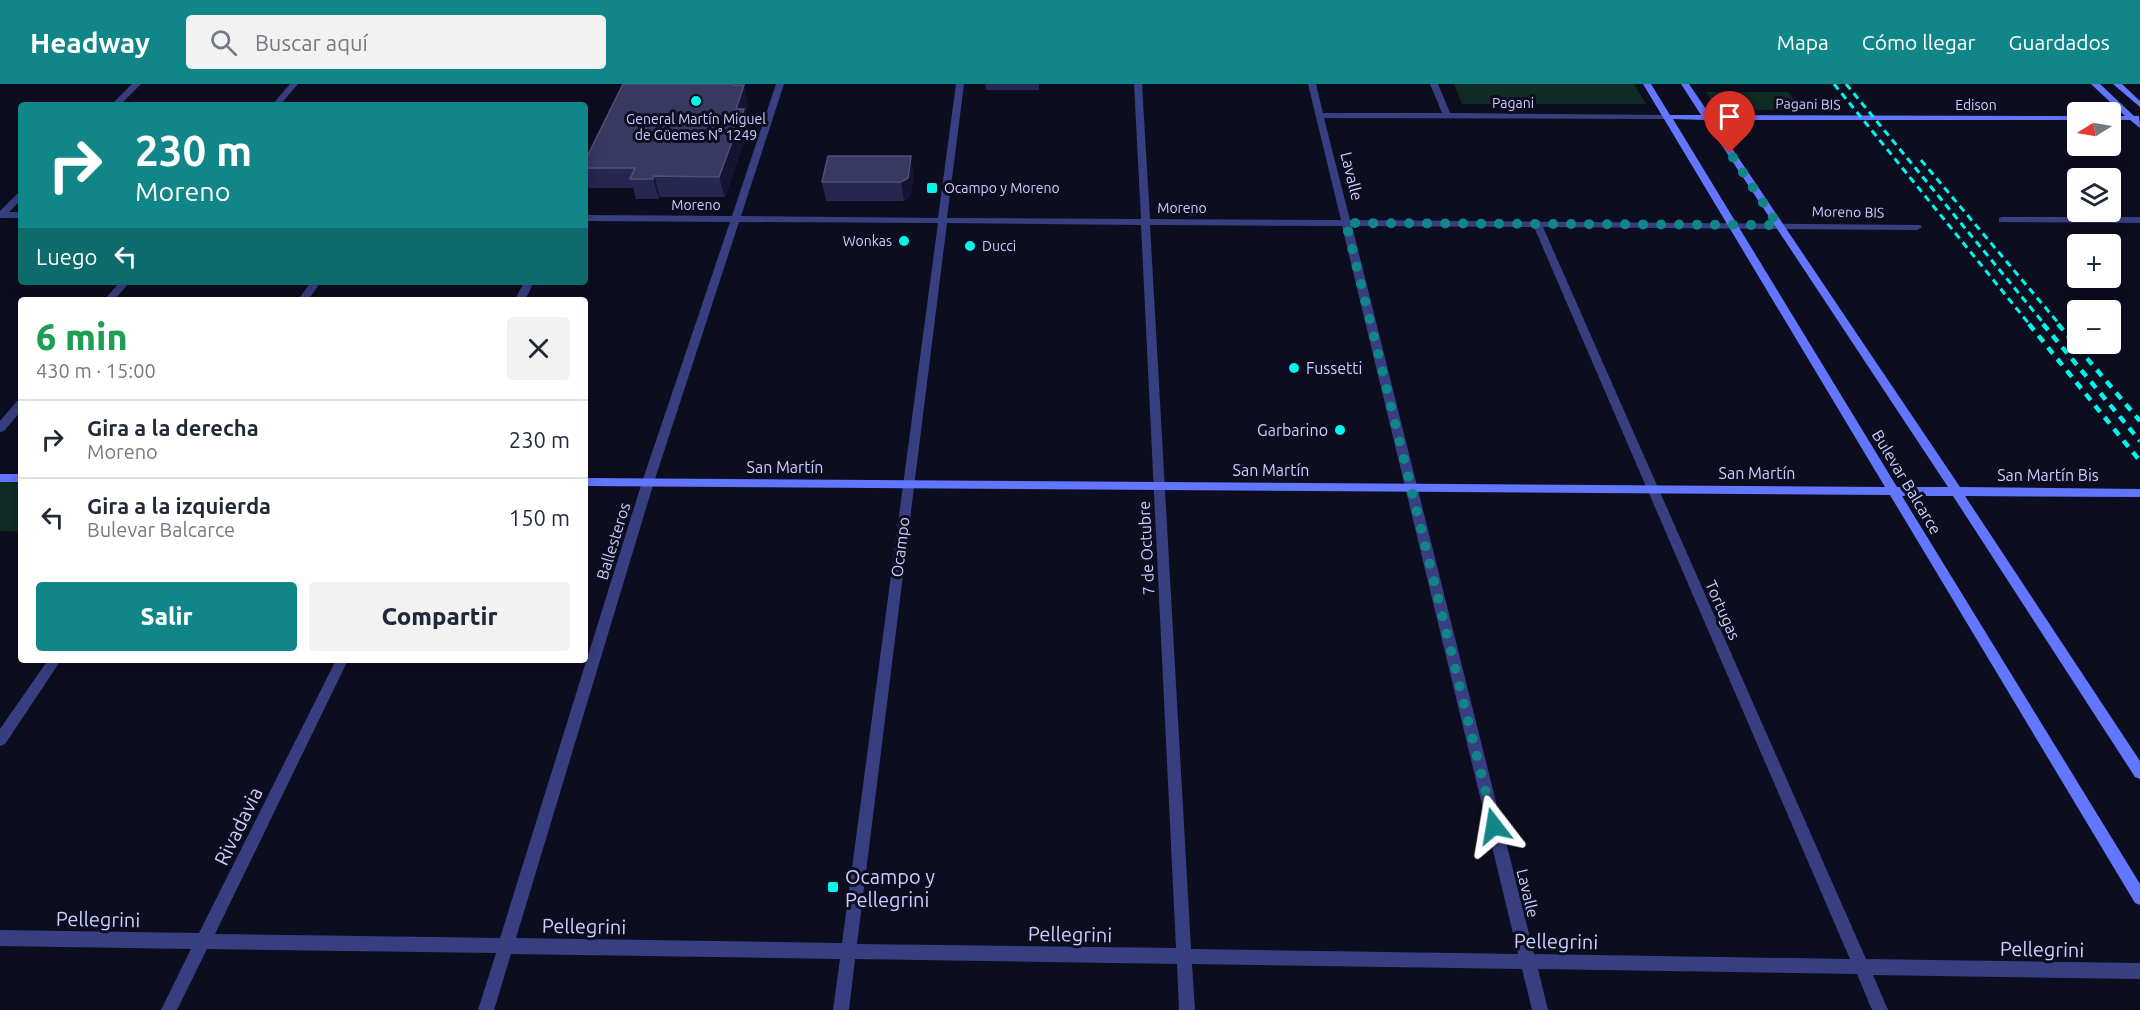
<!DOCTYPE html>
<html lang="es">
<meta charset="utf-8">
<style>
:root{--surface:#fff;--page:#f2f2f3;--text:#1f2937;--muted:#747a83;--line:#e0e1e3;--accent:#118688}
body{margin:0;font-family:Ubuntu,sans-serif;background:var(--page);color:var(--text);height:100vh;display:flex;flex-direction:column;font-size:22px;white-space:nowrap}
*{box-sizing:border-box;margin:0}
p{font-size:20px;color:var(--muted)}
.icon{flex:none;width:33px;height:33px;fill:none;stroke:currentColor;stroke-width:2;stroke-linecap:round;stroke-linejoin:round}
.map{position:relative;flex:1;overflow:hidden}
.drawer{position:absolute;left:18px;top:213px;width:570px;height:366px;display:flex;flex-direction:column;background:var(--surface);border-radius:6px;box-shadow:0 3px 15px #0003}
.drawer>*{flex:none}
.guide{position:absolute;left:18px;top:18px;width:570px;height:183px;border-radius:6px;box-shadow:0 3px 15px #0003;background:#118688;color:#fff;overflow:hidden}
.needle{width:39px;rotate:259deg}
.controls{position:absolute;left:2067px;top:18px;display:grid;gap:12px}
.controls a{display:grid;place-items:center;width:54px;height:54px;border-radius:6px;background:var(--surface);box-shadow:0 3px 15px #0003;font-size:30px}
.pin{position:absolute;display:grid;place-items:center;width:51px;height:51px;color:#fff;margin:-62px -26px;border-radius:50% 50% 50% 0;rotate:-45deg;box-shadow:0 0 6px #0007}
.pin .icon{rotate:45deg}
.me{position:absolute;width:66px;margin:-33px;rotate:346deg;stroke-linejoin:round;filter:drop-shadow(0 0 4px #0008)}
.turn{display:flex;align-items:center;gap:21px;height:126px;padding:0 18px;font-size:27px}
.turn .icon{width:78px;height:78px;stroke-width:2.5}
.turn b{display:block;font-size:42px;line-height:51px}
.then{display:flex;align-items:center;height:57px;padding:0 18px;background:#0003;gap:12px;font-size:22px}
.round{display:grid;place-items:center;flex:none;width:63px;height:63px;border-radius:6px;background:var(--page)}
.head{display:flex;align-items:center;justify-content:space-between;height:102px;padding:0 18px}
h1{font-size:36px;font-weight:800;line-height:45px;color:#1e9e55}
.button{display:flex;gap:12px;margin-top:auto;padding:12px 18px}
.button a{flex:1;height:69px;border-radius:6px;background:var(--accent);color:#fff;font-size:24px;font-weight:800;line-height:69px;text-align:center}
.button a+a{background:var(--page);color:var(--text)}
ul{padding:0;list-style:none}
li{display:flex;align-items:center;gap:18px;height:78px;padding:0 18px;border-top:2px solid var(--line)}
li div{flex:1}
li b{display:block;font-size:22px}
li em{font-style:normal}
header{display:flex;align-items:center;gap:36px;box-sizing:border-box;height:84px;padding:0 30px;background:var(--accent);color:#fff}
header strong{font-size:28px}
nav{display:flex;gap:33px;margin-inline-start:auto;font-size:21px}
.search{width:420px;height:54px;background:var(--page);display:flex;align-items:center;gap:15px;box-sizing:border-box;padding:0 21px;border-radius:6px;color:var(--muted);font-size:22px}
.map>svg:first-child{display:block}
</style>
<header>
<strong>Headway</strong>
<div class="search"><svg class="icon" aria-label="search" viewBox="0 0 24 24"><circle cx="10" cy="10" r="6"/><path d="M15 15l6 6"/></svg>Buscar aquí</div>
<nav><a>Mapa</a><a>Cómo llegar</a><a>Guardados</a></nav>
</header>
<div class="map">
<svg width="2140" height="926" viewBox="0 0 2140 926">
<rect width="100%" height="100%" fill="#0d0d20"/>
<g fill="#102a26">
<path d="M1454 0H1634L1646 20H1462Z"/>
<path d="M1706 8H1788L1801 26H1718Z"/>
<path d="M0 394H21V448L0 447Z"/>
</g>
<g fill="none" stroke-linecap="round" stroke-linejoin="round">
<g fill="#373f80" fill-rule="evenodd">
<path d="M132 0H141L120 21H111Z"/>
<path d="M290 0H298L280 21H272Z"/>
<path d="M776 0H784L741 132 938 134 956 0H964L947 134 1141 135 1134 0H1142L1150 135 1341 136 1308 0H1316L1323 29H1442L1430 0H1438L1450 29 1666 31 1670 33 1666 35 1324 34 1350 136 1920 141 1922 143 1917 146 1543 143 1866 875 2140 879V895L1873 891 1888 926H1872L1857 890 1538 885 1548 926H1532L1522 885 1192 880 1195 926H1179L1177 880 855 875 849 926H833L840 875 511 870 494 926H478L496 869 207 865 177 926H161L191 865 0 862V846L199 849 336 576H348L215 850 500 854 642 398 730 138 585 137V131L732 132ZM739 138 938 139 842 859 516 854 654 398ZM947 139 1141 141 1176 864 857 860ZM1150 141 1342 142 1518 870 1191 865ZM1352 142 1534 143 1850 875 1534 870Z"/>
<path d="M21 108V116L9 128H21V134H0V127L18 109Z"/>
<path d="M2002 133H2140V139L1999 138V134Z"/>
<path d="M120 198H130L114 216H104Z"/>
<path d="M311 198H321L308 216H298Z"/>
<path d="M524 198H534L525 216H515Z"/>
<path d="M21 316V327L4 347 0 348V337L17 317Z"/>
<path d="M48 576H61L5 660 0 662V645Z"/>
</g>
<g fill="#6376ff" fill-rule="evenodd">
<path d="M1643 0H1651L1670 31H1701L1681 0H1689L1710 31 2078 32V36H1713L1960 403 2140 405V413L1965 412 2140 677V695L2135 693 1953 412H1902L2140 800V821L2135 819 1890 411 585 402V394L1885 403ZM1673 35 1705 36 1948 403H1897Z"/>
<path d="M2091 0H2100L2134 32H2139L2140 44 2130 36H2110V32H2125Z"/>
<path d="M2113 0H2122L2140 17V23Z"/>
<rect x="0" y="390" width="21" height="8"/>
</g>
<g stroke="#00f7ec" stroke-width="3" stroke-dasharray="7 5" stroke-linecap="butt">
<path d="M1834 0 2030 241"/>
<path d="M1846 0 2045 241"/>
<path d="M1921 76 2060 241"/>
</g>
<g stroke="#00f7ec" stroke-width="4.5" stroke-dasharray="8 7" stroke-linecap="butt">
<path d="M2029 240 2140 377"/>
<path d="M2043 240 2140 357"/>
<path d="M2058 240 2140 337"/>
</g>
</g>
<g fill="#27264e">
<path d="M623 0H745L744 3 748 21 745 30 748 45 725 113H660L659 115H636L633 104H589L585 92V84Z"/>
<path d="M985 0H1039V6H986Z"/>
<path d="M914 91 910 112 904 117H826L822 98Z"/>
</g>
<g fill="#151434">
<path d="M733 0H745L744 3 748 21 745 30 748 45 725 113 719 93Z"/>
<path d="M911 72 914 91 910 112 904 117 901 98Z"/>
<path d="M654 92 660 113 659 115 653 95Z"/>
</g>
<g fill="#393861" stroke="#504f7a" stroke-width="1.5">
<path d="M623 0H733V1H744L736 25H744L719 93 654 92 653 95H630L635 84H585V77Z"/>
<path d="M828 72H911L908 94 901 98H822Z"/>
</g>
<g fill="none" stroke-linecap="round" stroke-linejoin="round">
<path stroke="#118688" stroke-width="10" stroke-dasharray="0 18" d="M1494 742 1346 139 1778 141 1730 69"/>
</g>
<g fill="#00f7ec" stroke="#0d0d20" stroke-width="2">
<circle cx="696" cy="17" r="6"/>
<rect x="926" y="98" width="12" height="12" rx="3"/>
<circle cx="904" cy="157" r="6"/>
<circle cx="970" cy="162" r="6"/>
<circle cx="1294" cy="284" r="6"/>
<circle cx="1340" cy="346" r="6"/>
<rect x="827" y="797" width="12" height="12" rx="3"/>
</g>
<g text-anchor="middle" dominant-baseline="central" stroke-width="6" stroke-linejoin="round" paint-order="stroke">
<g font-size="14" fill="#ccceff" stroke="#0d0d20">
<text x="1513" y="19">Pagani</text>
<text transform="translate(1808 20) rotate(1)">Pagani BIS</text>
<text x="1976" y="21">Edison</text>
<text x="696" y="121">Moreno</text>
<text x="1182" y="124">Moreno</text>
<text transform="translate(1848 128) rotate(1)">Moreno BIS</text>
</g>
<g font-size="14" fill="#ccceff" stroke="#0d0d20" text-anchor="start">
<text x="696" y="35" text-anchor="middle">General Martín Miguel<tspan x="696" dy="16">de Güemes N° 1249</tspan></text>
<text x="944" y="104">Ocampo y Moreno</text>
<text x="892" y="157" text-anchor="end">Wonkas</text>
<text x="982" y="162">Ducci</text>
</g>
<g font-size="16" fill="#ccceff" stroke="#0d0d20">
<text transform="translate(1352 92) rotate(76)">Lavalle</text>
<text x="785" y="383">San Martín</text>
<text x="1271" y="386">San Martín</text>
<text x="1757" y="389">San Martín</text>
<text x="2048" y="391">San Martín Bis</text>
<text transform="translate(1907 398) rotate(59)">Bulevar Balcarce</text>
<text transform="translate(613 457) rotate(-73)">Ballesteros</text>
<text transform="translate(900 463) rotate(-83)">Ocampo</text>
<text transform="translate(1146 464) rotate(-93)">7 de Octubre</text>
<text transform="translate(1723 526) rotate(66)">Tortugas</text>
<text transform="translate(1528 809) rotate(76)">Lavalle</text>
</g>
<g font-size="16" fill="#ccceff" stroke="#0d0d20" text-anchor="start">
<text x="1306" y="284">Fussetti</text>
<text x="1328" y="346" text-anchor="end">Garbarino</text>
</g>
<g font-size="20" fill="#ccceff" stroke="#0d0d20">
<text transform="translate(238 742) rotate(-64)">Rivadavia</text>
<text transform="translate(98 835) rotate(1)">Pellegrini</text>
<text transform="translate(584 842) rotate(1)">Pellegrini</text>
<text transform="translate(1070 850) rotate(1)">Pellegrini</text>
<text transform="translate(1556 857) rotate(1)">Pellegrini</text>
<text transform="translate(2042 865) rotate(1)">Pellegrini</text>
</g>
<g font-size="20" fill="#ccceff" stroke="#0d0d20" text-anchor="start">
<text x="845" y="792">Ocampo y<tspan x="845" dy="23">Pellegrini</tspan></text>
</g>
</g>
</svg>
<div class="controls">
<a><svg class="needle" viewBox="-14 -14 28 28"><path d="M0-13l5 13h-10z" fill="#e53935"/><path d="M0 13l5-13h-10z" fill="#747a83"/></svg></a>
<a><svg class="icon" aria-label="layers" viewBox="0 0 24 24"><path d="M12 4l9 5-9 5-9-5zM3 14l9 5 9-5"/></svg></a>
<a>+</a>
<a>−</a>
</div>
<div class="pin" style="left:1730px;top:69px;background:#d93025"><svg class="icon" aria-label="arrive" viewBox="0 0 24 24"><path d="M6 21V4h12l-3 4 3 4H6"/></svg></div>
<svg class="me" style="left:1494px;top:742px" viewBox="-20 -20 40 40"><path d="M0-17L14 15 0 8-14 15z" fill="#118688" stroke="#fff" stroke-width="4"/></svg>
<div class="guide">
<div class="turn"><svg class="icon" aria-label="right" viewBox="0 0 24 24"><path d="M7 20v-9h11M14 6l5 5-5 5"/></svg><div><b>230 m</b>Moreno</div></div>
<div class="then">Luego<svg class="icon" aria-label="left" viewBox="0 0 24 24"><path d="M17 20v-9H6M10 6l-5 5 5 5"/></svg></div>
</div>
<section class="drawer">
<div class="head"><div><h1>6 min</h1><p>430 m · 15:00</p></div><a class="round"><svg class="icon" aria-label="close" viewBox="0 0 24 24"><path d="M6 6l12 12M18 6L6 18"/></svg></a></div>
<ul>
<li><svg class="icon" aria-label="right" viewBox="0 0 24 24"><path d="M7 20v-9h11M14 6l5 5-5 5"/></svg><div><b>Gira a la derecha</b><p>Moreno</p></div><em>230 m</em></li>
<li><svg class="icon" aria-label="left" viewBox="0 0 24 24"><path d="M17 20v-9H6M10 6l-5 5 5 5"/></svg><div><b>Gira a la izquierda</b><p>Bulevar Balcarce</p></div><em>150 m</em></li>
</ul>
<div class="button"><a>Salir</a><a>Compartir</a></div>
</section>
</div>
